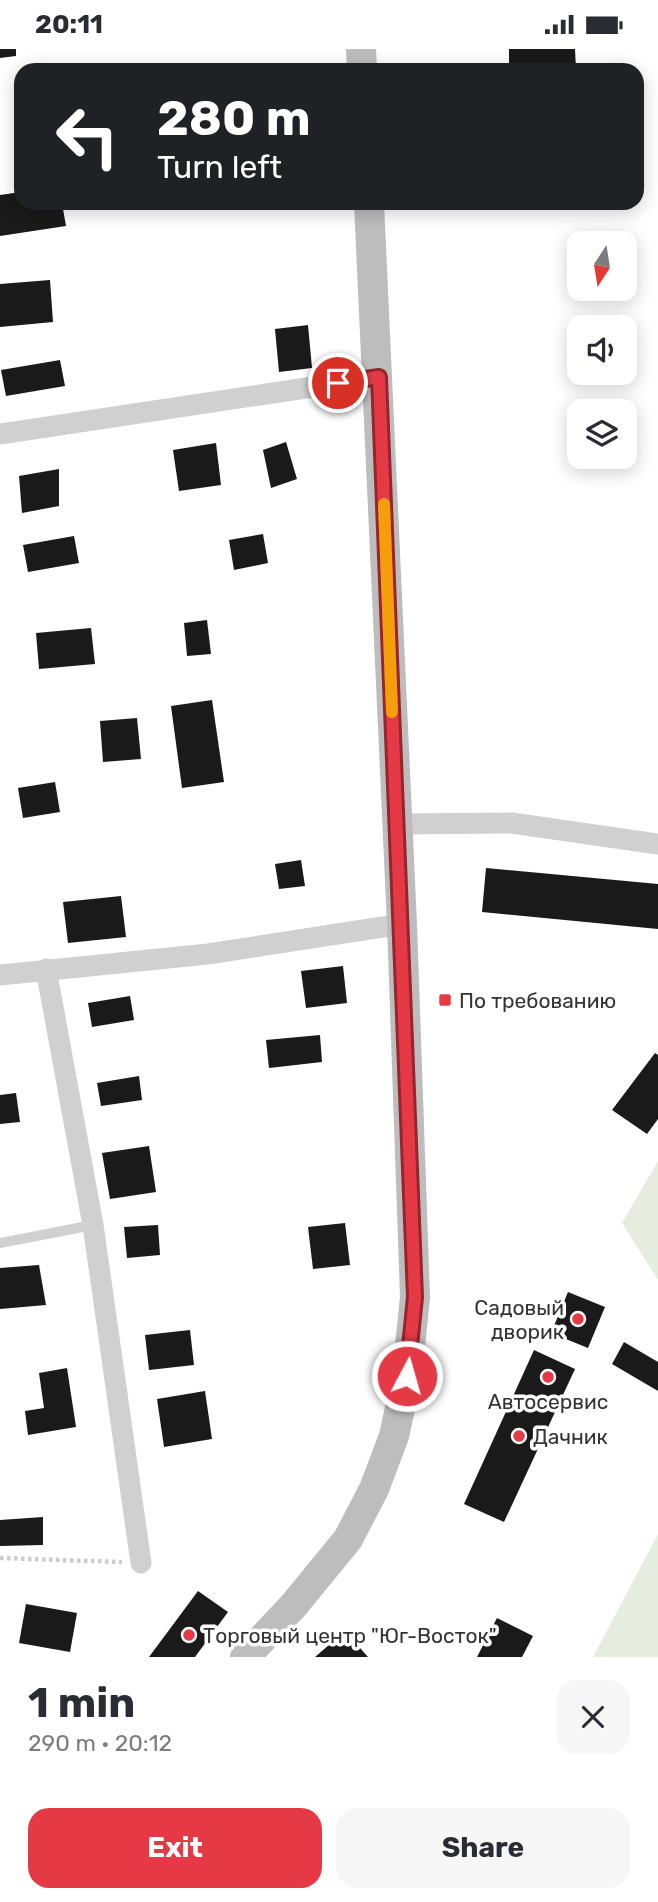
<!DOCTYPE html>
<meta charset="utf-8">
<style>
:root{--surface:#fff;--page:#f7f7f7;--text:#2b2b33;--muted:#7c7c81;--accent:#e63946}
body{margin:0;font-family:Rubik,sans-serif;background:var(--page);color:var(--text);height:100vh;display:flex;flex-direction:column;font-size:26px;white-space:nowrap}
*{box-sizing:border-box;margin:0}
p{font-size:23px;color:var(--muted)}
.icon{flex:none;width:38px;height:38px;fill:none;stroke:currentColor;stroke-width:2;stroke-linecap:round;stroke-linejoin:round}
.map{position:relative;height:1608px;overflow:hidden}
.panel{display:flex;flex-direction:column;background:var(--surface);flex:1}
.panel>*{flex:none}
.top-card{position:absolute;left:14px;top:14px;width:630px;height:147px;border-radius:21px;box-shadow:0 4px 18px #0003;background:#202124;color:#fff;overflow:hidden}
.needle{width:46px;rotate:192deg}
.buttons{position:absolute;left:567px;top:182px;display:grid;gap:14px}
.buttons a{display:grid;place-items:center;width:70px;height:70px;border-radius:14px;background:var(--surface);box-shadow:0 4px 18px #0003;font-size:35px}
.pin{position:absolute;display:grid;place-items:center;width:60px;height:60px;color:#fff;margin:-30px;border:4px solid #fff;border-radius:50%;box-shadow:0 2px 7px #0007}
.me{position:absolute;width:77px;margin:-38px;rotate:6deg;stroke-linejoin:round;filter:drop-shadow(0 0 5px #0008)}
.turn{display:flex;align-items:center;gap:24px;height:147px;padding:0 28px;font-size:32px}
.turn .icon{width:91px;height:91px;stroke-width:2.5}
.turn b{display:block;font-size:49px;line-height:60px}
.round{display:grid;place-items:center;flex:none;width:74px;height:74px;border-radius:21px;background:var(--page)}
.headline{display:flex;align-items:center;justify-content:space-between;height:119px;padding:0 28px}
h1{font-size:42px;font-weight:700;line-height:52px}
.button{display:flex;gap:14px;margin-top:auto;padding:14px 28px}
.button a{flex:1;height:80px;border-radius:21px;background:var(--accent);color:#fff;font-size:28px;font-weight:700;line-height:80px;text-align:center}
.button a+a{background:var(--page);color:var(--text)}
.status{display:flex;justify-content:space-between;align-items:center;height:49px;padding:0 35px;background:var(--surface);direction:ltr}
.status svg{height:19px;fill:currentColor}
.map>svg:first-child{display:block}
</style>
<div class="status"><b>20:11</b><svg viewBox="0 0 49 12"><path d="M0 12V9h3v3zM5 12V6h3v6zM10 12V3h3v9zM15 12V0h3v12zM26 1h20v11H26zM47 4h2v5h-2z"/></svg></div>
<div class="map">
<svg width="658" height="1608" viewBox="0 0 658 1608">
<rect width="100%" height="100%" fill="#fff"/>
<g fill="#e6ecdf">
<path d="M658 1112V1231L622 1174Z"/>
<path d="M658 1485V1608H593Z"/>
</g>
<g fill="#1a1a1a">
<path d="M0 0H16V7L0 9Z"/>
<path d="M509 0H575L576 21H509Z"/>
<path d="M21 143V154H62L66 177 0 187V146Z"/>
<path d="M50 231 53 273 0 278V235Z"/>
<path d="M308 276 312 319 279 323 275 280Z"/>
<path d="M60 311 65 337 6 347 1 321Z"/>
<path d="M286 393 297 430 271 439 263 401Z"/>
<path d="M216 394 221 436 179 442 173 401Z"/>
<path d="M59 420V457L22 464 19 427Z"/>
<path d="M263 485 268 514 234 521 229 491Z"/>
<path d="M74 487 79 514 28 523 23 496Z"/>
<path d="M207 571 211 605 187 607 184 574Z"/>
<path d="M91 579 95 615 39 620 36 584Z"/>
<path d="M212 651 224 733 182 739 171 657Z"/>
<path d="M137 669 141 710 103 713 100 672Z"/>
<path d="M55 733 60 763 23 769 18 739Z"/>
<path d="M301 811 305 837 279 840 275 815Z"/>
<path d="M486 819 658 835V880L482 863Z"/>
<path d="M121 847 126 888 68 894 63 853Z"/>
<path d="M343 917 347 954 306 959 301 922Z"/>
<path d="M130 947 134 971 92 978 88 954Z"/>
<path d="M320 986 322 1013 269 1019 266 991Z"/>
<path d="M655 1004 658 1006V1070L647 1085 612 1061Z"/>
<path d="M139 1027 142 1051 101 1057 97 1034Z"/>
<path d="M16 1044 20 1073 0 1075V1046Z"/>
<path d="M149 1097 156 1143 110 1150 102 1104Z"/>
<path d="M345 1174 350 1216 313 1220 308 1178Z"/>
<path d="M158 1176 160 1206 127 1209 124 1178Z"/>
<path d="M39 1216 46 1256 0 1260V1219Z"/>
<path d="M568 1243 605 1258 588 1299 551 1284Z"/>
<path d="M190 1281 194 1316 149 1321 145 1286Z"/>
<path d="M624 1293 658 1313V1342L612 1315Z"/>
<path d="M534 1301 575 1320 504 1473 464 1455Z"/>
<path d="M67 1319 76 1378 28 1386 25 1362 44 1359 39 1324Z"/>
<path d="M205 1342 212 1390 164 1398 157 1350Z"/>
<path d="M43 1468V1496L0 1497V1471Z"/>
<path d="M198 1542 228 1563 195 1608H149Z"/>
<path d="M26 1555 77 1564 70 1603 19 1594Z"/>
<path d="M497 1569 533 1587 522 1608H477Z"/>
<path d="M345 1582 368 1608H315Z"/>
</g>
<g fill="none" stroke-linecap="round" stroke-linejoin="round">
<path stroke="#cdcdcd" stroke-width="4.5" stroke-dasharray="3.5 3.5" stroke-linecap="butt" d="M0 1509 122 1513"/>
<path stroke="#d0d0d0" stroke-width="10" d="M0 1194 93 1176"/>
<g stroke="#d0d0d0" stroke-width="21">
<path d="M0 385 379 328"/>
<path d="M397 775 512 774 658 795"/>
<path d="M46 920 93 1176 141 1514"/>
<path d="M0 926 208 905 402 875"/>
</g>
<g stroke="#bdbdbd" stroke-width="30">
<path d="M361 0 362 21"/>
<path d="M245 1608 294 1556 348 1490 374 1440 394 1387 407 1327 415 1248 402 875 369 154"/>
</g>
</g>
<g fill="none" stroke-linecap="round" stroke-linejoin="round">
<g stroke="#96252e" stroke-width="18">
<path id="route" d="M338 334 379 328 415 1248 407 1327"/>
</g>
<use href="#route" stroke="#e63946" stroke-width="12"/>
<path stroke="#f59e0b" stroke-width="12" d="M384 455 392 663"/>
</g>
<g fill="#e63946" stroke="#fff" stroke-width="2.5">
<rect x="438" y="944" width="14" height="14" rx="3.5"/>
<circle cx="578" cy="1270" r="7"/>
<circle cx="548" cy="1328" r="7"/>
<circle cx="519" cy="1387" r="7"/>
<circle cx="189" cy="1586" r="7"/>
</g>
<g text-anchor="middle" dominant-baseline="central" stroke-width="7" stroke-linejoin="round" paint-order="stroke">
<g font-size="21" fill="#333" stroke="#fff" text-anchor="start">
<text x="459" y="951">По требованию</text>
<text x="564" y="1258" text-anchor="end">Садовый<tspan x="564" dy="24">дворик</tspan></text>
<text x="548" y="1352" text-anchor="middle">Автосервис</text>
<text x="533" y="1387">Дачник</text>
<text x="203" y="1586">Торговый центр "Юг-Восток"</text>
</g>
</g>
</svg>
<div class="buttons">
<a><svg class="needle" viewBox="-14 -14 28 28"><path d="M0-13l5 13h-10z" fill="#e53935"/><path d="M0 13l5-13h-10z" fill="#7c7c81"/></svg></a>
<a><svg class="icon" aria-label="sound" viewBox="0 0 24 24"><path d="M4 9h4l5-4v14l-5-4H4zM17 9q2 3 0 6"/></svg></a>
<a><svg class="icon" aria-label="layers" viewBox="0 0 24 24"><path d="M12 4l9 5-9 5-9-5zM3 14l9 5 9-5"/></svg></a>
</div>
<div class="pin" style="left:338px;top:334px;background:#d93025"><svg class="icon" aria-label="arrive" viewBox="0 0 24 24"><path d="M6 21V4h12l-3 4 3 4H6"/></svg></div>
<svg class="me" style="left:407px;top:1327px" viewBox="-20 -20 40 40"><circle r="17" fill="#e63946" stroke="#fff" stroke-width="3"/><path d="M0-11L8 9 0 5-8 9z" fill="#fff"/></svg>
<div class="top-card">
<div class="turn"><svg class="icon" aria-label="left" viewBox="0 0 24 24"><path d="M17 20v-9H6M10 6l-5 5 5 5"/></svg><div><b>280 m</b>Turn left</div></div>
</div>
</div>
<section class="panel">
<div class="headline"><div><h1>1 min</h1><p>290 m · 20:12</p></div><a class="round"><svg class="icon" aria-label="close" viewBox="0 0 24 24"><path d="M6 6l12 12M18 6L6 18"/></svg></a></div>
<div class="button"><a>Exit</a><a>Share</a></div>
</section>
